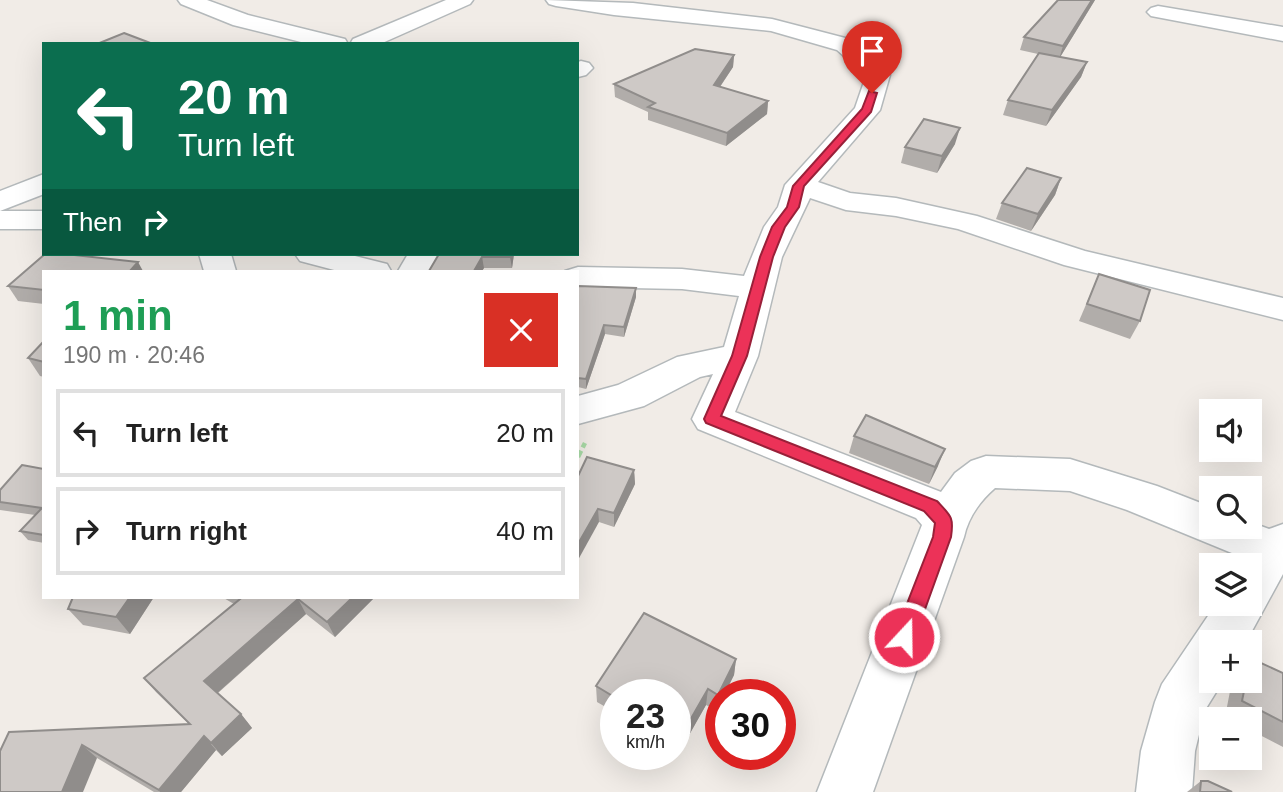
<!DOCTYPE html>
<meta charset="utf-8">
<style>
:root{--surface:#fff;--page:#f6f6f6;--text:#222;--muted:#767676;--line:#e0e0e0}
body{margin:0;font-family:Arial,sans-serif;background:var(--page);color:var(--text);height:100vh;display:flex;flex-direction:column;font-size:26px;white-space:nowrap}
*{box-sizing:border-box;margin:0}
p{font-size:23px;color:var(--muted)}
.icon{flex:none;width:38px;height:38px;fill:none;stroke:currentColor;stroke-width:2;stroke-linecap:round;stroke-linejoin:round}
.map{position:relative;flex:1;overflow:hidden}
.panel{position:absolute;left:42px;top:270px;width:537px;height:329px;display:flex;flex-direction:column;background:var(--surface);border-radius:0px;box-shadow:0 7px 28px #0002}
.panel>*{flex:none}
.top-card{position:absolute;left:42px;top:42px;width:537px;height:214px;border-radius:0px;box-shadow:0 7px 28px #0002;background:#0b6e4f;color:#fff;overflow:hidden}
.tools{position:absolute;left:1199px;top:399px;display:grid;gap:14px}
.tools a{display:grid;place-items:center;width:63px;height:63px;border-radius:0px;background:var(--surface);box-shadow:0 7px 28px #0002;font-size:35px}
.speed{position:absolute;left:600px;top:679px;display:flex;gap:14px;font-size:35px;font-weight:700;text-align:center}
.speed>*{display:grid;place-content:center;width:91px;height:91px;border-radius:50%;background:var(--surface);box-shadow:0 7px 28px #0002;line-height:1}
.speed small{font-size:18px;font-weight:400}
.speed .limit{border:10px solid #d22;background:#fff;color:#111}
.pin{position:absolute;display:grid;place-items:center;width:60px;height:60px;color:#fff;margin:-72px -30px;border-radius:50% 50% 50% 0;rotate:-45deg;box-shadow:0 0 7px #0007}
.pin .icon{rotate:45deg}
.me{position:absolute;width:77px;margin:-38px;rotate:21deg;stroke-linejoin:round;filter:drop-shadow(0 0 5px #0008)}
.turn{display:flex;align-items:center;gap:24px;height:147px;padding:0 21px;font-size:32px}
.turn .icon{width:91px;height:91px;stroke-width:2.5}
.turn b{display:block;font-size:49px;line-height:60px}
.then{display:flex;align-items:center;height:66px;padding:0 21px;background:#0003;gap:14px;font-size:26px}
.round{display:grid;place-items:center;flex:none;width:74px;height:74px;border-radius:0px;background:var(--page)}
.head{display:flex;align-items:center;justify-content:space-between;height:119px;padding:0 21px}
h1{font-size:42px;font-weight:600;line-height:52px;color:#1e9e55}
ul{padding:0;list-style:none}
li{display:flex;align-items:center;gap:21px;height:88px;margin:0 14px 10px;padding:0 7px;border:4px solid var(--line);border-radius:0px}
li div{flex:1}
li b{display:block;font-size:26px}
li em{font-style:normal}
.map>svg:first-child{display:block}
</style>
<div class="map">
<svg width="1283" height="792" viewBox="0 0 1283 792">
<rect width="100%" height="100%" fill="#f1ece7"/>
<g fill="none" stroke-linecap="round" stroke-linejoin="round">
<g stroke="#b4b9bb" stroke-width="3">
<g id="minor">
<path d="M178 0H207L248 15 345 39 348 44H309L233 25 181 4Z"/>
<path d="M446 0H473L470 4 380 44H350L353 39Z"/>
<path d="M546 0 633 3 772 19 853 40 890 75 880 110 818 182 850 193 896 198 977 216 1085 251 1283 298V320L1064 265 958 229 896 216 846 210 810 198 782 257 758 356 735 412 941 492 955 473 971 461 986 456 1070 459 1157 486 1211 507V527H1250V522L1269 529 1283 524V574L1246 642H1211V681H1223L1205 710 1195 751 1192 792H1136L1141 751 1155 702 1162 684 1216 604H1250V565H1240L1244 558 1127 510 1070 491 995 488C980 501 968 518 964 537L873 792H817L922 525 916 518 698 429 692 419 713 374 700 377 644 406 578 424V396L618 385 677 357 724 347 739 296 682 289 578 287V271H565L578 267 682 269 744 276 764 227 778 207 785 185 855 108 866 76 837 50 771 31 614 15 556 6 549 4Z"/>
<path d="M1158 6 1283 27V41L1151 16 1147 12 1151 8Z"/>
<path d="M581 61 589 63 593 68 586 75 578 77V62Z"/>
<path d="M44 174V194L0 211H44V229H0V191Z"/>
<path d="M199 254H231L236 271H204Z"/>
<path d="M295 254H347L387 264 391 271H338L300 261Z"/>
<path d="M408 254H440L430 271H398Z"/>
</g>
</g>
<path stroke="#a8daa6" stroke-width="4.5" stroke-dasharray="7 3.5" stroke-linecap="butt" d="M578 457 585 443"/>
<use href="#minor" fill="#fff" fill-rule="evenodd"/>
</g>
<g fill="#b1adaa">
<path d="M1058 0H1095L1060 57 1087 62 1081 77 1046 126 1003 115 1008 100 1038 54 1020 50 1024 37Z"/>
<path d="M734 55 733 67 720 87 768 101 767 114 726 146 648 120V112L615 97 614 84Z"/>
<path d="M955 144 937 173 901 163 905 147Z"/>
<path d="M1061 178 1055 195 1031 231 996 219 1002 203Z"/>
<path d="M439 254H514L512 268H484L482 271H429Z"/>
<path d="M44 271V304L18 301 8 286Z"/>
<path d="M1099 274 1140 321 1130 339 1079 321Z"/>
<path d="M578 286 636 288V297L624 337 605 334 586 389 578 387Z"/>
<path d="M44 341V377L40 376 28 358Z"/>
<path d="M854 436 938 466 929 484 849 453Z"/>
<path d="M44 469V543L28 540 20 531 35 515 0 510V490Z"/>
<path d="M634 470 635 484 614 527 599 522 578 476Z"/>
<path d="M154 597 130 634 83 625 68 609Z"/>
<path d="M222 597H375L335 637 306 614 218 693 241 714 252 728 222 756 216 750 181 792H154L97 758 0 751 189 724 156 692 144 678 234 604Z"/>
<path d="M1250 658 1283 673V747L1250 730V719H1229L1225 717 1232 681H1250Z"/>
<path d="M736 659 734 675 724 695H721L716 710 706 705 680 751 676 748V695H616V713L597 702 596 686Z"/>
<path d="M1201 781 1232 792H1187Z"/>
</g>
<g fill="#908d8b">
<path d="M1092 0H1095L1059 59 1063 46Z"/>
<path d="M734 55 733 67 713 97 714 85Z"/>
<path d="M1087 62 1081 77 1046 126 1052 110Z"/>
<path d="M768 101 767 114 726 146 727 133Z"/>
<path d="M960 128 955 144 937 173 942 156Z"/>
<path d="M1061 178 1055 195 1031 231 1038 214Z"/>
<path d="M511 254H514L512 268 510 257Z"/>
<path d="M482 257 484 268 482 271H474Z"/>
<path d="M138 262 143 271H130Z"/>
<path d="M636 288V297L624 337V327Z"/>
<path d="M604 325 605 334 586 389V379Z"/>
<path d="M945 449 938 466 929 484 935 467Z"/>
<path d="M634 470 635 484 614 527V513Z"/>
<path d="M598 509 599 522 578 560V544Z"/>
<path d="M130 597H154L130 634 116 617Z"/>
<path d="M353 597H375L335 637 327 622Z"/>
<path d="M298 599 306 614 215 695 204 681Z"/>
<path d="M736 659 734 675 724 695H721V701L716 710 718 695Z"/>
<path d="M708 689 706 705 680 751 681 736Z"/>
<path d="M241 714 252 728 222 756 211 743Z"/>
<path d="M204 736 216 750 181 792H160L159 790Z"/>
<path d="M82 745 97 758 83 792H62Z"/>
</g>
<g fill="#cec9c6" stroke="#908d8b" stroke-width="2">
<path d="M1058 0H1092L1063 46 1024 37Z"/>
<path d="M124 33 153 44H97Z"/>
<path d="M695 49 734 55 714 85 768 101 727 133 648 107 655 103 614 84Z"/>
<path d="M1039 53 1087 62 1052 110 1008 100Z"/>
<path d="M924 119 960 128 942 156 905 147Z"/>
<path d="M1027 168 1061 178 1038 214 1002 203Z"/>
<path d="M45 254H65L138 262 130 271H44V290L8 286Z"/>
<path d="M439 254H511L510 257H482L474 271H429Z"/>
<path d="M1099 274 1150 290 1140 321 1087 304Z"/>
<path d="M578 286 636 288 624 327 604 325 586 379 578 378Z"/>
<path d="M44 341V362L28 358Z"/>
<path d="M866 415 945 449 935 467 854 436Z"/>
<path d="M587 457 634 470 614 513 598 509 578 544V476Z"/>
<path d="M22 465 44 469V535L20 531 42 508 0 502V490Z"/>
<path d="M73 597H130L116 617 68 609Z"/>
<path d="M237 597H353L327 622 298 599 204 681 241 714 211 743 204 736 159 790 82 745 62 792H0V751L9 732 190 724 144 678 240 599Z"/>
<path d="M644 613 736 659 718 695 708 689 681 736 676 733V695H616V698L596 686Z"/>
<path d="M1250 658 1283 673V722L1242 701 1246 681H1250Z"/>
<path d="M1201 781H1208L1232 792H1200Z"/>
</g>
<path fill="#ec3258" stroke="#992039" stroke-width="2" d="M869 91 877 93 871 112 804 186 799 207 785 227 773 257 747 356 721 416 937 501C951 516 954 517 951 537L915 637 912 644 904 646 897 644 894 637 933 537 935 523 924 511 706 423 704 419 732 356 760 257 772 227 787 207 793 186 862 109Z"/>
</svg>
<div class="tools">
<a><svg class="icon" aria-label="sound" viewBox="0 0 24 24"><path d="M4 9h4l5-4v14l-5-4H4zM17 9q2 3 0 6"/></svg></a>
<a><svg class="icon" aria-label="search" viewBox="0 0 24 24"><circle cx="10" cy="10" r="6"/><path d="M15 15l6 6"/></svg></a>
<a><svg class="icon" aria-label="layers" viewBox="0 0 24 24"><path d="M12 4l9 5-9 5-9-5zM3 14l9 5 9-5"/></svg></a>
<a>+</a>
<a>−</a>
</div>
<div class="speed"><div>23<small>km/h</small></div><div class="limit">30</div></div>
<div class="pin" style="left:872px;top:93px;background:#d93025"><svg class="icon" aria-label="arrive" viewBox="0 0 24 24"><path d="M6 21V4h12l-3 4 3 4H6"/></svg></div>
<svg class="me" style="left:904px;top:637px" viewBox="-20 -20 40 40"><circle r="17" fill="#ec3258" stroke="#fff" stroke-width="3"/><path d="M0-11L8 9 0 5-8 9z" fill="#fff"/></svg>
<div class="top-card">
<div class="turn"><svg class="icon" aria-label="left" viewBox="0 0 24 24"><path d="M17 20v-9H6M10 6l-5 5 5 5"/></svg><div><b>20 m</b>Turn left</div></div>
<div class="then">Then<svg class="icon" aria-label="right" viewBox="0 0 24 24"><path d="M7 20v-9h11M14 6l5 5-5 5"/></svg></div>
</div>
<section class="panel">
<div class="head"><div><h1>1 min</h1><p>190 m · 20:46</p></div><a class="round" style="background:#d93025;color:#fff"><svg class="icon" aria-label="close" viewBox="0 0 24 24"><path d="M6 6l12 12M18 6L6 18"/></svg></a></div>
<ul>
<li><svg class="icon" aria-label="left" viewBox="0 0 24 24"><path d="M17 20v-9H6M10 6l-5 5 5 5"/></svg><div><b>Turn left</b></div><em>20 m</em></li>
<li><svg class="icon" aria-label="right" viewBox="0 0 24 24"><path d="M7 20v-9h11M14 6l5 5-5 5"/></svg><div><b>Turn right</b></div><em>40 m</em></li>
</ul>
</section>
</div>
